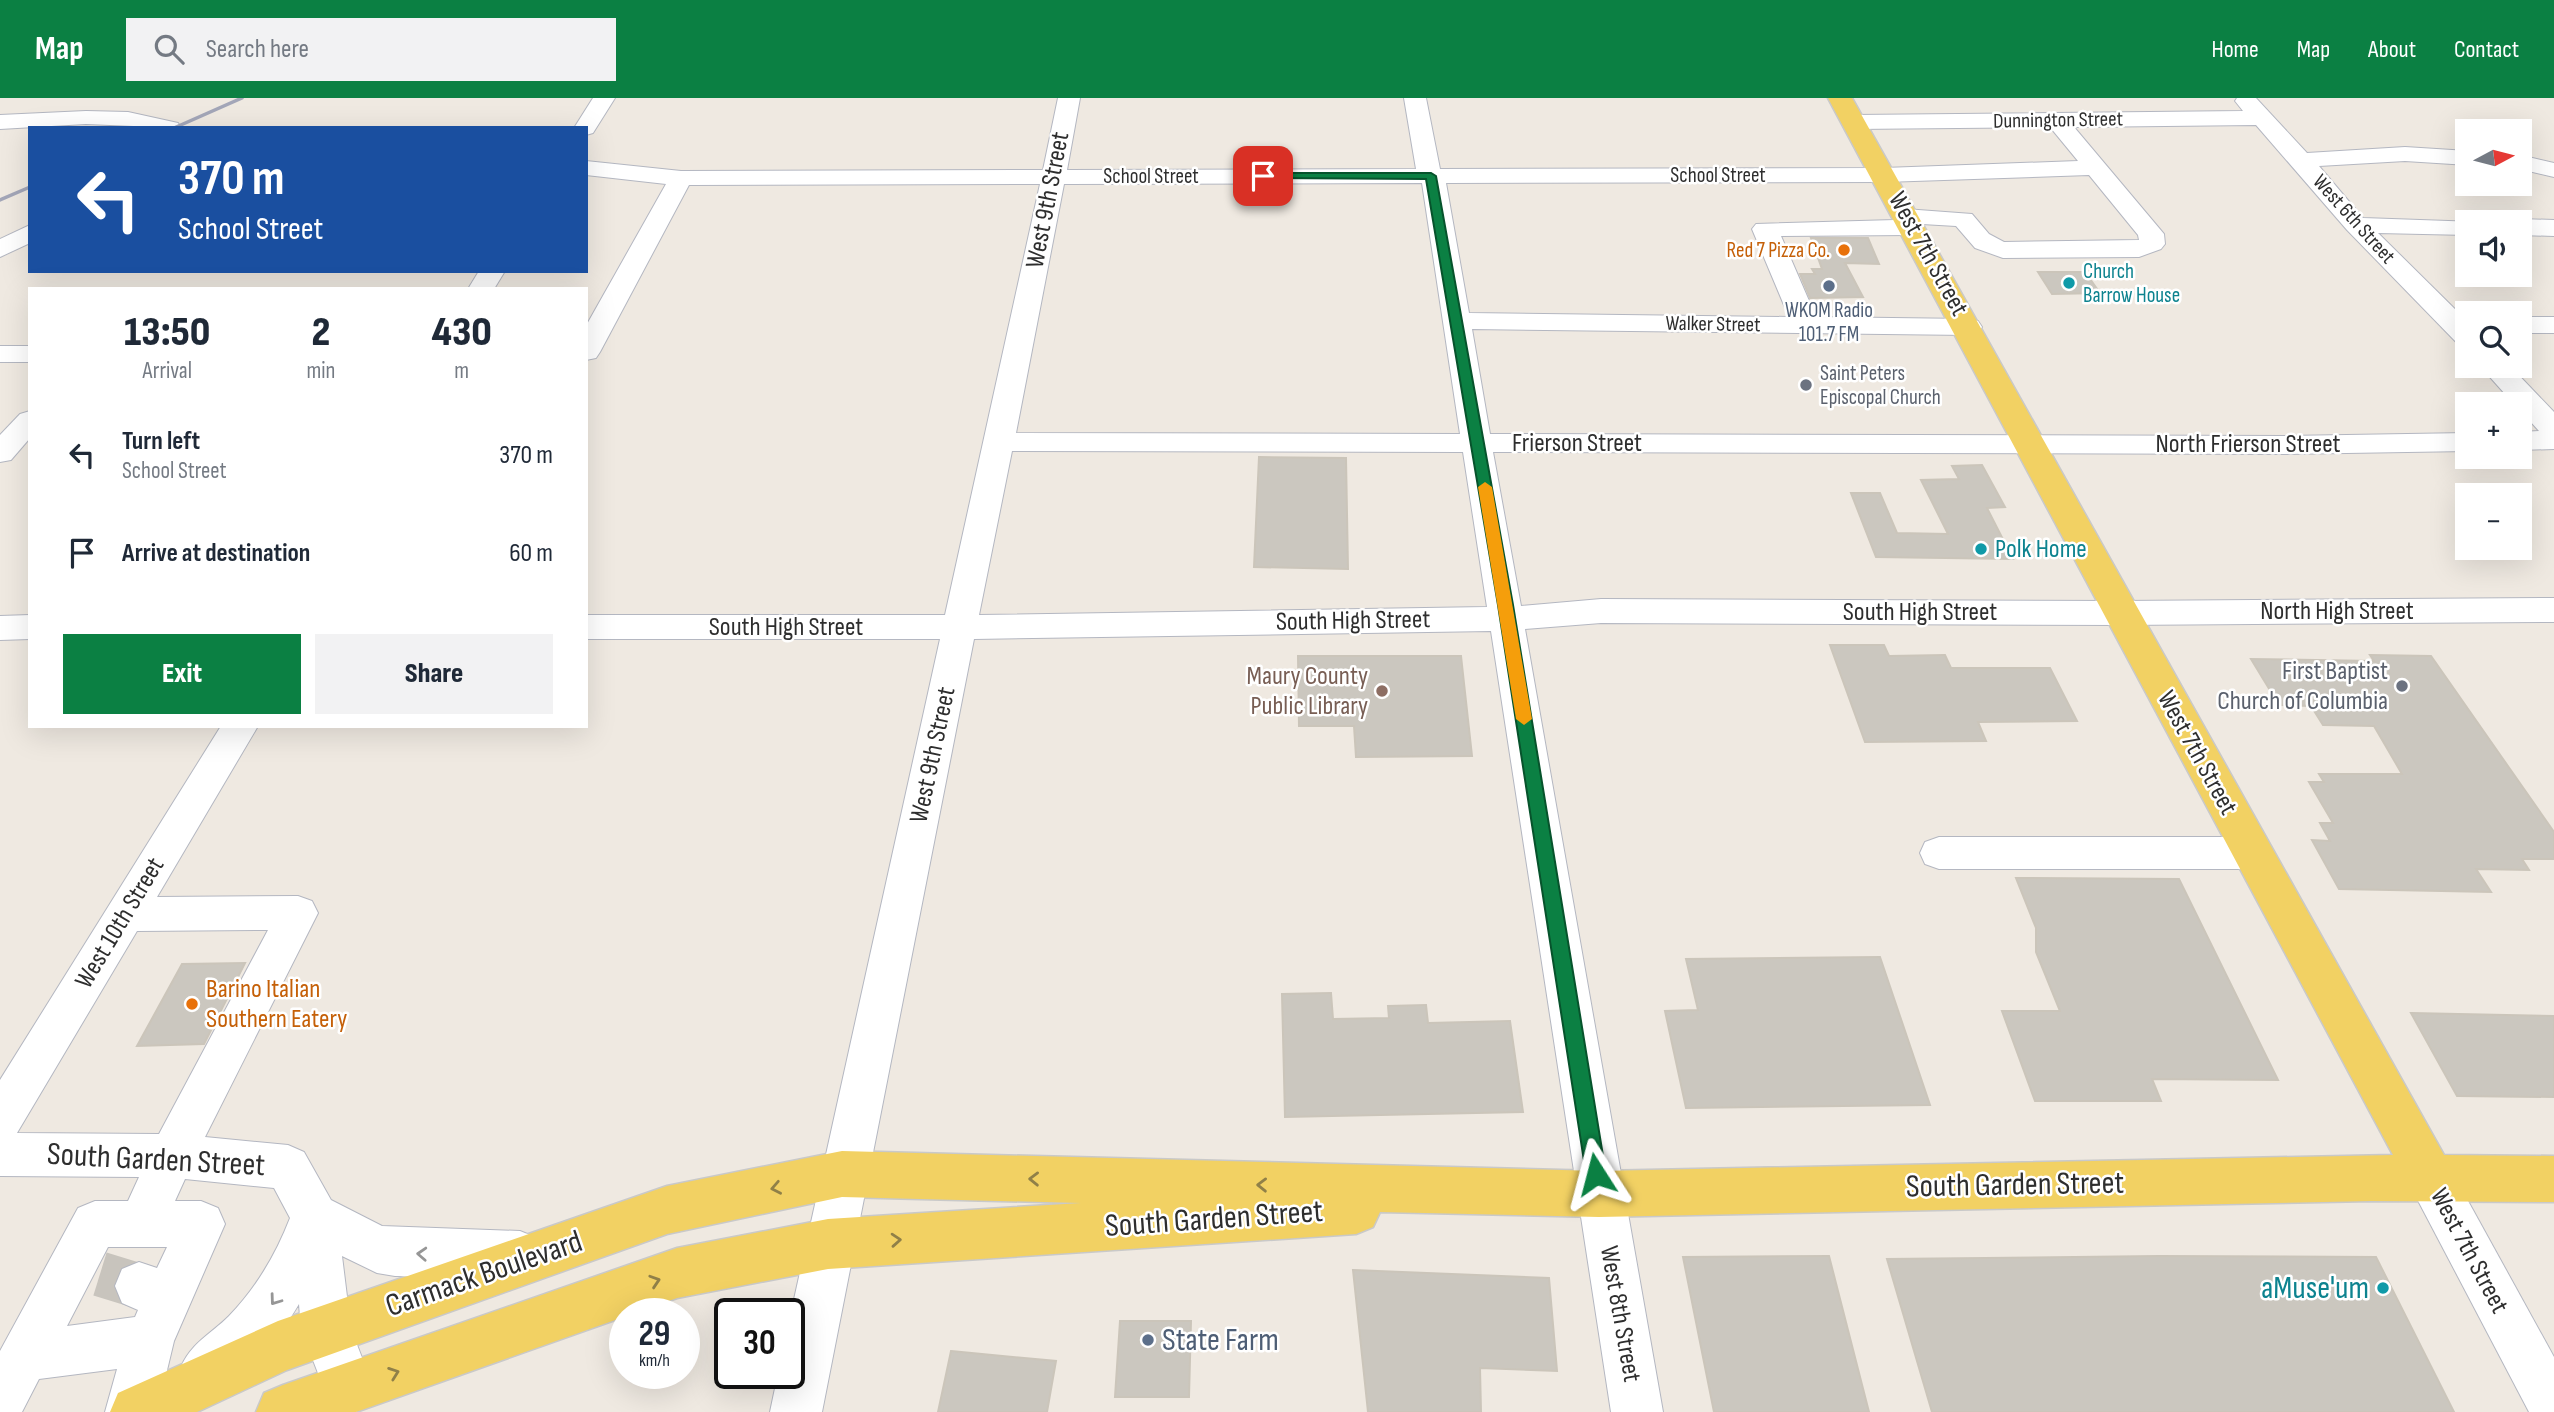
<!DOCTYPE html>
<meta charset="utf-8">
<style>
:root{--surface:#fff;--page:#f2f2f3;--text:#1f2937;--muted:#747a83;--accent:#0b8043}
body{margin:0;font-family:"Sofia Sans Condensed",sans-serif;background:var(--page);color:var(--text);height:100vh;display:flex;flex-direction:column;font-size:26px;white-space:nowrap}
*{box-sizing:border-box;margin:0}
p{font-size:23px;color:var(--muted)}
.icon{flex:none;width:38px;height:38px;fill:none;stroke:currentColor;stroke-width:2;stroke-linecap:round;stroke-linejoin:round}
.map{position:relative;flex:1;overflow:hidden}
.side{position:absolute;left:28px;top:189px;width:560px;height:441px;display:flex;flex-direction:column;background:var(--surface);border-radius:0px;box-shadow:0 7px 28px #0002}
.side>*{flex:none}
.hud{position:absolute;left:28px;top:28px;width:560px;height:147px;border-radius:0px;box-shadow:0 7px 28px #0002;background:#1a4fa0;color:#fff;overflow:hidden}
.needle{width:46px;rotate:83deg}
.controls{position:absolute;left:2455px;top:21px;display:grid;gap:14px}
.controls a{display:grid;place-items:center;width:77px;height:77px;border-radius:0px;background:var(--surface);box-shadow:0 7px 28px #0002;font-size:35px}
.speed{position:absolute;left:609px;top:1200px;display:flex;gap:14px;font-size:35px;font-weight:700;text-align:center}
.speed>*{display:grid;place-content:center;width:91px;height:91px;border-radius:50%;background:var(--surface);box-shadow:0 7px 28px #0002;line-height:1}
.speed small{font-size:18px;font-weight:400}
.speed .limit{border:4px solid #111;border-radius:10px;background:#fff;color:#111}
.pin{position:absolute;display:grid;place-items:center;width:60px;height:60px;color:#fff;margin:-30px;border-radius:14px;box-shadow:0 4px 10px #0006}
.me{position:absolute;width:77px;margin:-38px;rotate:351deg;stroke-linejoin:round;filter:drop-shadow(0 0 5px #0008)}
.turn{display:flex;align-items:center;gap:24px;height:147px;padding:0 35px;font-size:32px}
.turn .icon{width:91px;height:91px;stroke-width:2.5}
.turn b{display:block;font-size:49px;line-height:60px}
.eta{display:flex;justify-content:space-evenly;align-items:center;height:119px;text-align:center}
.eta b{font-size:42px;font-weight:800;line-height:49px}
.primary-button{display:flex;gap:14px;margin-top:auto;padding:14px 35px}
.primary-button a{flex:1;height:80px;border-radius:0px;background:var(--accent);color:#fff;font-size:28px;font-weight:800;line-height:80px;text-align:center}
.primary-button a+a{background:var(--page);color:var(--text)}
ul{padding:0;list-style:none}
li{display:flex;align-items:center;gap:21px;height:98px;padding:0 35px}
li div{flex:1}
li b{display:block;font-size:26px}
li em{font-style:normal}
header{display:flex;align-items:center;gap:42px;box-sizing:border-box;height:98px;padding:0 35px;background:var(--accent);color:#fff}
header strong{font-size:33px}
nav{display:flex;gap:38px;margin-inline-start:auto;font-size:24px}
.search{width:490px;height:63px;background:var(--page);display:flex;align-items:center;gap:18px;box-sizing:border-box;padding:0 24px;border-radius:0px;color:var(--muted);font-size:26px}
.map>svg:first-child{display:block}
</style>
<header>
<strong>Map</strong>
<div class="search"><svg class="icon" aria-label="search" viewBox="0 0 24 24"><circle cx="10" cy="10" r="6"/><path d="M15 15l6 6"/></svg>Search here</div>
<nav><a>Home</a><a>Map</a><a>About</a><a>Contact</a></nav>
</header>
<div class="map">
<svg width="2554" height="1314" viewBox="0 0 2554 1314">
<rect width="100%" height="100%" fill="#efe9e1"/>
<g fill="#cbc7bf" stroke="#cbc5ba" stroke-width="2">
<path d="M1811 140H1868L1879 166 1845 165 1863 199 1810 200 1800 176H1815L1812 171H1822Z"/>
<path d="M2038 174H2085L2100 195 2052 196Z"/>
<path d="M1259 359 1346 360 1348 471 1254 469Z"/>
<path d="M1982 367 2005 409 1987 410 2013 461 1876 459 1851 395H1880L1897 435 1948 436 1921 382 1959 381 1952 368Z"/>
<path d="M1830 547H1884L1889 558 1945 557 1951 570H2050L2077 623 1978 624 1986 643 1865 644Z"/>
<path d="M2370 557 2431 558 2554 734V761H2522L2529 772 2476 771 2491 794 2339 791 2312 742 2330 743 2320 725H2333L2309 684H2324L2319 676H2402L2374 628 2323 627 2311 608 2279 607 2251 561 2374 563Z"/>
<path d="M1298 558H1461L1472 658 1356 659 1354 628H1299Z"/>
<path d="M2016 780 2179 781 2278 982 2152 981 2161 1003H2035L2002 913H2060L2036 854V830Z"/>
<path d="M1880 859 1930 1007 1686 1010 1665 913 1698 912 1686 861Z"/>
<path d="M245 865 204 946 137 948 182 866Z"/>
<path d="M1331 895 1333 921 1389 920 1388 908 1426 907 1428 925 1510 923 1523 1014 1285 1019 1282 896Z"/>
<path d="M2411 915 2554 918V999L2457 998Z"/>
<path d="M1829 1158 1869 1314H1714L1683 1159Z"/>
<path d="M2159 1158 2376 1159 2454 1314H1932L1887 1161Z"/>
<path d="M1353 1172 1549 1180 1557 1273 1480 1270 1481 1314H1368Z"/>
<path d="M1120 1223H1191L1189 1299H1115Z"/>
<path d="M951 1253 1056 1263 1047 1314H938Z"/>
</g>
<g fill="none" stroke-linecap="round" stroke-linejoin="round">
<path stroke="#c8c4bd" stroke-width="45" stroke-dasharray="45 22" stroke-linecap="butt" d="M100 1176 139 1188"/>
<g stroke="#b4b7c1" stroke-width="2">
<g id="minor">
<path d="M593 0H615L593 35 586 37V30H574Z"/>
<path d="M1058 0H1080L1067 72 1416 71 1404 0H1426L1440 71 1884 70 2078 63 2050 29 1855 31 1844 24 1855 17 2243 13 2235 3 2237 0H2256L2307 55 2405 49 2468 53V67L2405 63 2319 68 2363 120 2477 124H2468V137L2378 135 2468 224V248L2458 246 2347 132 2256 27 2074 29 2164 136 2165 146 2161 151 2139 159 2003 160 1975 150 1956 128 1922 126 1920 134 1911 137 1781 138 1816 219 1968 221 1978 223 1982 229 1978 235 1968 237 1472 231 1490 336 2283 338 2468 335V353L2283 356 1493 354 1521 508 1601 501 2120 503 2554 500V524L2120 527 1601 525 1525 531 1663 1314H1611L1491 533 974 541 822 1314H770L778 1276H789V1224L940 541H586V517H945L1040 86 689 87 600 254 596 260 586 262V228L666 86 586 77V63L681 73 1043 72ZM2089 77 2138 137 2139 142 2004 144 1989 136 1972 116 1905 111 1896 113 1893 118 1895 122 1756 126 1752 131 1789 219 1469 215 1446 85 1884 84ZM1422 85 1460 336 1016 335 1064 86ZM1012 353 1463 354 1487 509 979 517Z"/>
<path d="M86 13 128 14 178 25 181 30 86 26 0 31V17Z"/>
<path d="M2520 57 2554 65V79L2520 71Z"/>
<path d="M2520 121 2554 122V138L2520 137V124H2511Z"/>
<path d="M30 127V145L0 159V141Z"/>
<path d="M479 173H505L494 191H468Z"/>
<rect x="2520" y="219" width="34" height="16"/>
<rect x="0" y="248" width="30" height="16"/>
<path d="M2480 268H2510L2554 314V351L2520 352V334L2539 333 2520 312V306H2514Z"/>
<path d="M30 313V340L11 362 0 364V337L20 316Z"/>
<path d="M30 517V541L0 542V518Z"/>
<path d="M221 628H258L157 799 298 798 312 803 318 815 205 1039 288 1047 304 1054 331 1102 382 1128 520 1133 537 1140 544 1157 537 1174 520 1181 395 1178 377 1175 342 1158 351 1231 374 1291 367 1309 355 1314 331 1309 301 1231 299 1206C277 1243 246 1278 206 1294L188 1287 181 1269C191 1245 211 1236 229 1218 257 1189 276 1156 290 1120L274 1090 185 1081 175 1103H201L218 1110 225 1126 174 1243 157 1314H105L117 1271 39 1281 22 1314H0V1253L78 1110 95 1103H128L139 1079 0 1078V982ZM268 832 159 1036 17 1035 137 833ZM108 1149H167L157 1170 139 1164 122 1171 115 1188 122 1205 138 1212 135 1219 67 1228Z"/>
<path d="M1939 739H2252L2266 744 2271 755 2266 766 2252 771H1939L1925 766 1920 755 1925 744Z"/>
<path d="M2430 1057 2446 1063 2554 1259V1314H2529L2414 1095 2407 1079 2414 1063Z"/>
</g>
</g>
<g stroke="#c9c9c9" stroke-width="3">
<path id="major" d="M1828 0H1852L2444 1057 2554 1058V1104L2371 1103 1599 1119 1380 1114 1373 1129 1356 1136 828 1171 677 1200 356 1314H256L264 1295 283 1287 677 1150 828 1121 1081 1105 842 1099 667 1136 287 1272 197 1314H110L118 1295 278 1223 667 1088 842 1053 1599 1073 2393 1057Z"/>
</g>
<use href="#minor" fill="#fff" fill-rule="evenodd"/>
<use href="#major" fill="#f2d163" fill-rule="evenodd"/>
<g stroke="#a3a6b8" stroke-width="3.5">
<path d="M174 30 242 0"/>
<path d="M0 102 30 89"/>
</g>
</g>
<defs><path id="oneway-chevron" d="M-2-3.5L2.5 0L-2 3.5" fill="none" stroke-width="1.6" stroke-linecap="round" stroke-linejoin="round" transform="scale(1.75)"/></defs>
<g stroke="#908048">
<use href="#oneway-chevron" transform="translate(1034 1081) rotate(-179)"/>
<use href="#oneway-chevron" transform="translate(1262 1087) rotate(-179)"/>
<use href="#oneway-chevron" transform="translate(776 1090) rotate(169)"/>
<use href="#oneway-chevron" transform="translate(896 1142) rotate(-4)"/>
<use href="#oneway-chevron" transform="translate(655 1183) rotate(-18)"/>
<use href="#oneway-chevron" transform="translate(394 1275) rotate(-20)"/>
</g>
<g stroke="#969696">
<use href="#oneway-chevron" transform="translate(422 1156) rotate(-177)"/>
<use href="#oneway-chevron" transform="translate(275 1202) rotate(126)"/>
</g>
<path fill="#0b8043" stroke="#07532c" stroke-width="2" d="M1263 75H1431L1436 78 1513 507 1606 1076 1603 1082 1596 1085 1589 1082 1586 1076 1498 507 1426 81 1259 80V76Z"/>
<path fill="#f59e0b" d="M1485 384 1492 389 1532 621 1524 627 1516 621 1478 389Z"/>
<g fill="#e8710a" stroke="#fff" stroke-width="2.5">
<circle cx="1844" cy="152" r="7"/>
<circle cx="192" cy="906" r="7"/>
</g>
<g fill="#0f9aa8" stroke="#fff" stroke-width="2.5">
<circle cx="2069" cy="185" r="7"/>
<circle cx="1981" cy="451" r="7"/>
<circle cx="2383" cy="1190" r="7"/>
</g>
<g fill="#5c6f8a" stroke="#fff" stroke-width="2.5">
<circle cx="1829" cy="188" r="7"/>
<circle cx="1148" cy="1242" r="7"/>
</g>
<g fill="#6b7280" stroke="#fff" stroke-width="2.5">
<circle cx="1806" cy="287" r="7"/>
<circle cx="2402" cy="588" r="7"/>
</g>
<circle fill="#8d6e63" stroke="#fff" stroke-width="2.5" cx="1382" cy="593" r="7"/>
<g text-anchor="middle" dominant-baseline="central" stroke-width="5" stroke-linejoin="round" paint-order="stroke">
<g font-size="21" fill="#2e2e2e" stroke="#fff">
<text transform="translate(2058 22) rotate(-1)">Dunnington Street</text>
<text x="1718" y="77">School Street</text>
<text x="1151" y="78">School Street</text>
<text transform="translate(2354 121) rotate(48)">West 6th Street</text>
<text transform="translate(1713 226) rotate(1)">Walker Street</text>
</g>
<g font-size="21" fill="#c56008" stroke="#fff" text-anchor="end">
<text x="1830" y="152">Red 7 Pizza Co.</text>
</g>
<g font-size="21" fill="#0d838f" stroke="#fff" text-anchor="start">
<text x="2083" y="173">Church<tspan x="2083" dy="24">Barrow House</tspan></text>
</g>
<g font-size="21" fill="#4e5e75" stroke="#fff">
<text x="1829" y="212">WKOM Radio<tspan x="1829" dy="24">101.7 FM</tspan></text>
</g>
<g font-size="21" fill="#5b616d" stroke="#fff" text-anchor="start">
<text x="1820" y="275">Saint Peters<tspan x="1820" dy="24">Episcopal Church</tspan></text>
</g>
<g font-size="26" fill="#2e2e2e" stroke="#fff">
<text transform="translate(1048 102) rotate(-79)">West 9th Street</text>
<text transform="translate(1928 156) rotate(61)">West 7th Street</text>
<text x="1577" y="345">Frierson Street</text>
<text x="2248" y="346">North Frierson Street</text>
<text x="2337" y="513">North High Street</text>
<text x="1920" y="514">South High Street</text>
<text transform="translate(1353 523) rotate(-1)">South High Street</text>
<text x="786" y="529">South High Street</text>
<text transform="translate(2197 655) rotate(61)">West 7th Street</text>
<text transform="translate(933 657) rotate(-78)">West 9th Street</text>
<text transform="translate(120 825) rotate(-59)">West 10th Street</text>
<text transform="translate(2469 1153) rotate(62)">West 7th Street</text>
<text transform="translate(1620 1216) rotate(80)">West 8th Street</text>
</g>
<g font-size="26" fill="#0d838f" stroke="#fff" text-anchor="start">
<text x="1995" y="451">Polk Home</text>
</g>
<g font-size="26" fill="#5b616d" stroke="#fff" text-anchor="end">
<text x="2388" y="573">First Baptist<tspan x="2388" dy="30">Church of Columbia</tspan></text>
</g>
<g font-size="26" fill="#785e54" stroke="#fff" text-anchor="end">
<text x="1368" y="578">Maury County<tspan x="1368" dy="30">Public Library</tspan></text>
</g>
<g font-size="26" fill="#c56008" stroke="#fff" text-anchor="start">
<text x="206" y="891">Barino Italian<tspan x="206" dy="30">Southern Eatery</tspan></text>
</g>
<g font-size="32" fill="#2e2e2e" stroke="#fff">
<text transform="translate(156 1062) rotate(3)">South Garden Street</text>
<text transform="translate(2015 1087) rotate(-1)">South Garden Street</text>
<text transform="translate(1214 1121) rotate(-4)">South Garden Street</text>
<text transform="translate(484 1176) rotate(-19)">Carmack Boulevard</text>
</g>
<g font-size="32" fill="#0d838f" stroke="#fff" text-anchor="end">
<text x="2369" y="1190">aMuse'um</text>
</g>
<g font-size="32" fill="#4e5e75" stroke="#fff" text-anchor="start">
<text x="1162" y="1242">State Farm</text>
</g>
</g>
</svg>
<div class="controls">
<a><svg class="needle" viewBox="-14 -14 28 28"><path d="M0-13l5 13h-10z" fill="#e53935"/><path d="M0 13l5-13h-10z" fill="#747a83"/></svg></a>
<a><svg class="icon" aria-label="sound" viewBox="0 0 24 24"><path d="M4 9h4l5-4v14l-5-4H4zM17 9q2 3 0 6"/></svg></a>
<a><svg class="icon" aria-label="search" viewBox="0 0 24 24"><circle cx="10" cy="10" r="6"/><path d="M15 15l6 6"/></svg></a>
<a>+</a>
<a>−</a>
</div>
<div class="speed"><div>29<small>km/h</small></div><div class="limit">30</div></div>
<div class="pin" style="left:1263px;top:78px;background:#d93025"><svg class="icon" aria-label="arrive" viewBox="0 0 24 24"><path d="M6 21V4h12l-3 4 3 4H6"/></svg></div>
<svg class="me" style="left:1596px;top:1076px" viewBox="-20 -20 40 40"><path d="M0-17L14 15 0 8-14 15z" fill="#0b8043" stroke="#fff" stroke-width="4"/></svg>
<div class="hud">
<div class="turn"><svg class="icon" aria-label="left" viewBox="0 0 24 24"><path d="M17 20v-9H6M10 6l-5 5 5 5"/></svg><div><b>370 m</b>School Street</div></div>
</div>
<section class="side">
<div class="eta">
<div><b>13:50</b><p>Arrival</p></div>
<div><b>2</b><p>min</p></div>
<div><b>430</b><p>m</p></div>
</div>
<ul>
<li><svg class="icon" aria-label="left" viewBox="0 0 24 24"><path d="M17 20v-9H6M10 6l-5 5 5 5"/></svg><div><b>Turn left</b><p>School Street</p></div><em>370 m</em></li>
<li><svg class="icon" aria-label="arrive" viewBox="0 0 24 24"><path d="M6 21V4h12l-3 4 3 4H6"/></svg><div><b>Arrive at destination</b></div><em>60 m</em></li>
</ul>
<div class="primary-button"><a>Exit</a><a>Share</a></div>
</section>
</div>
